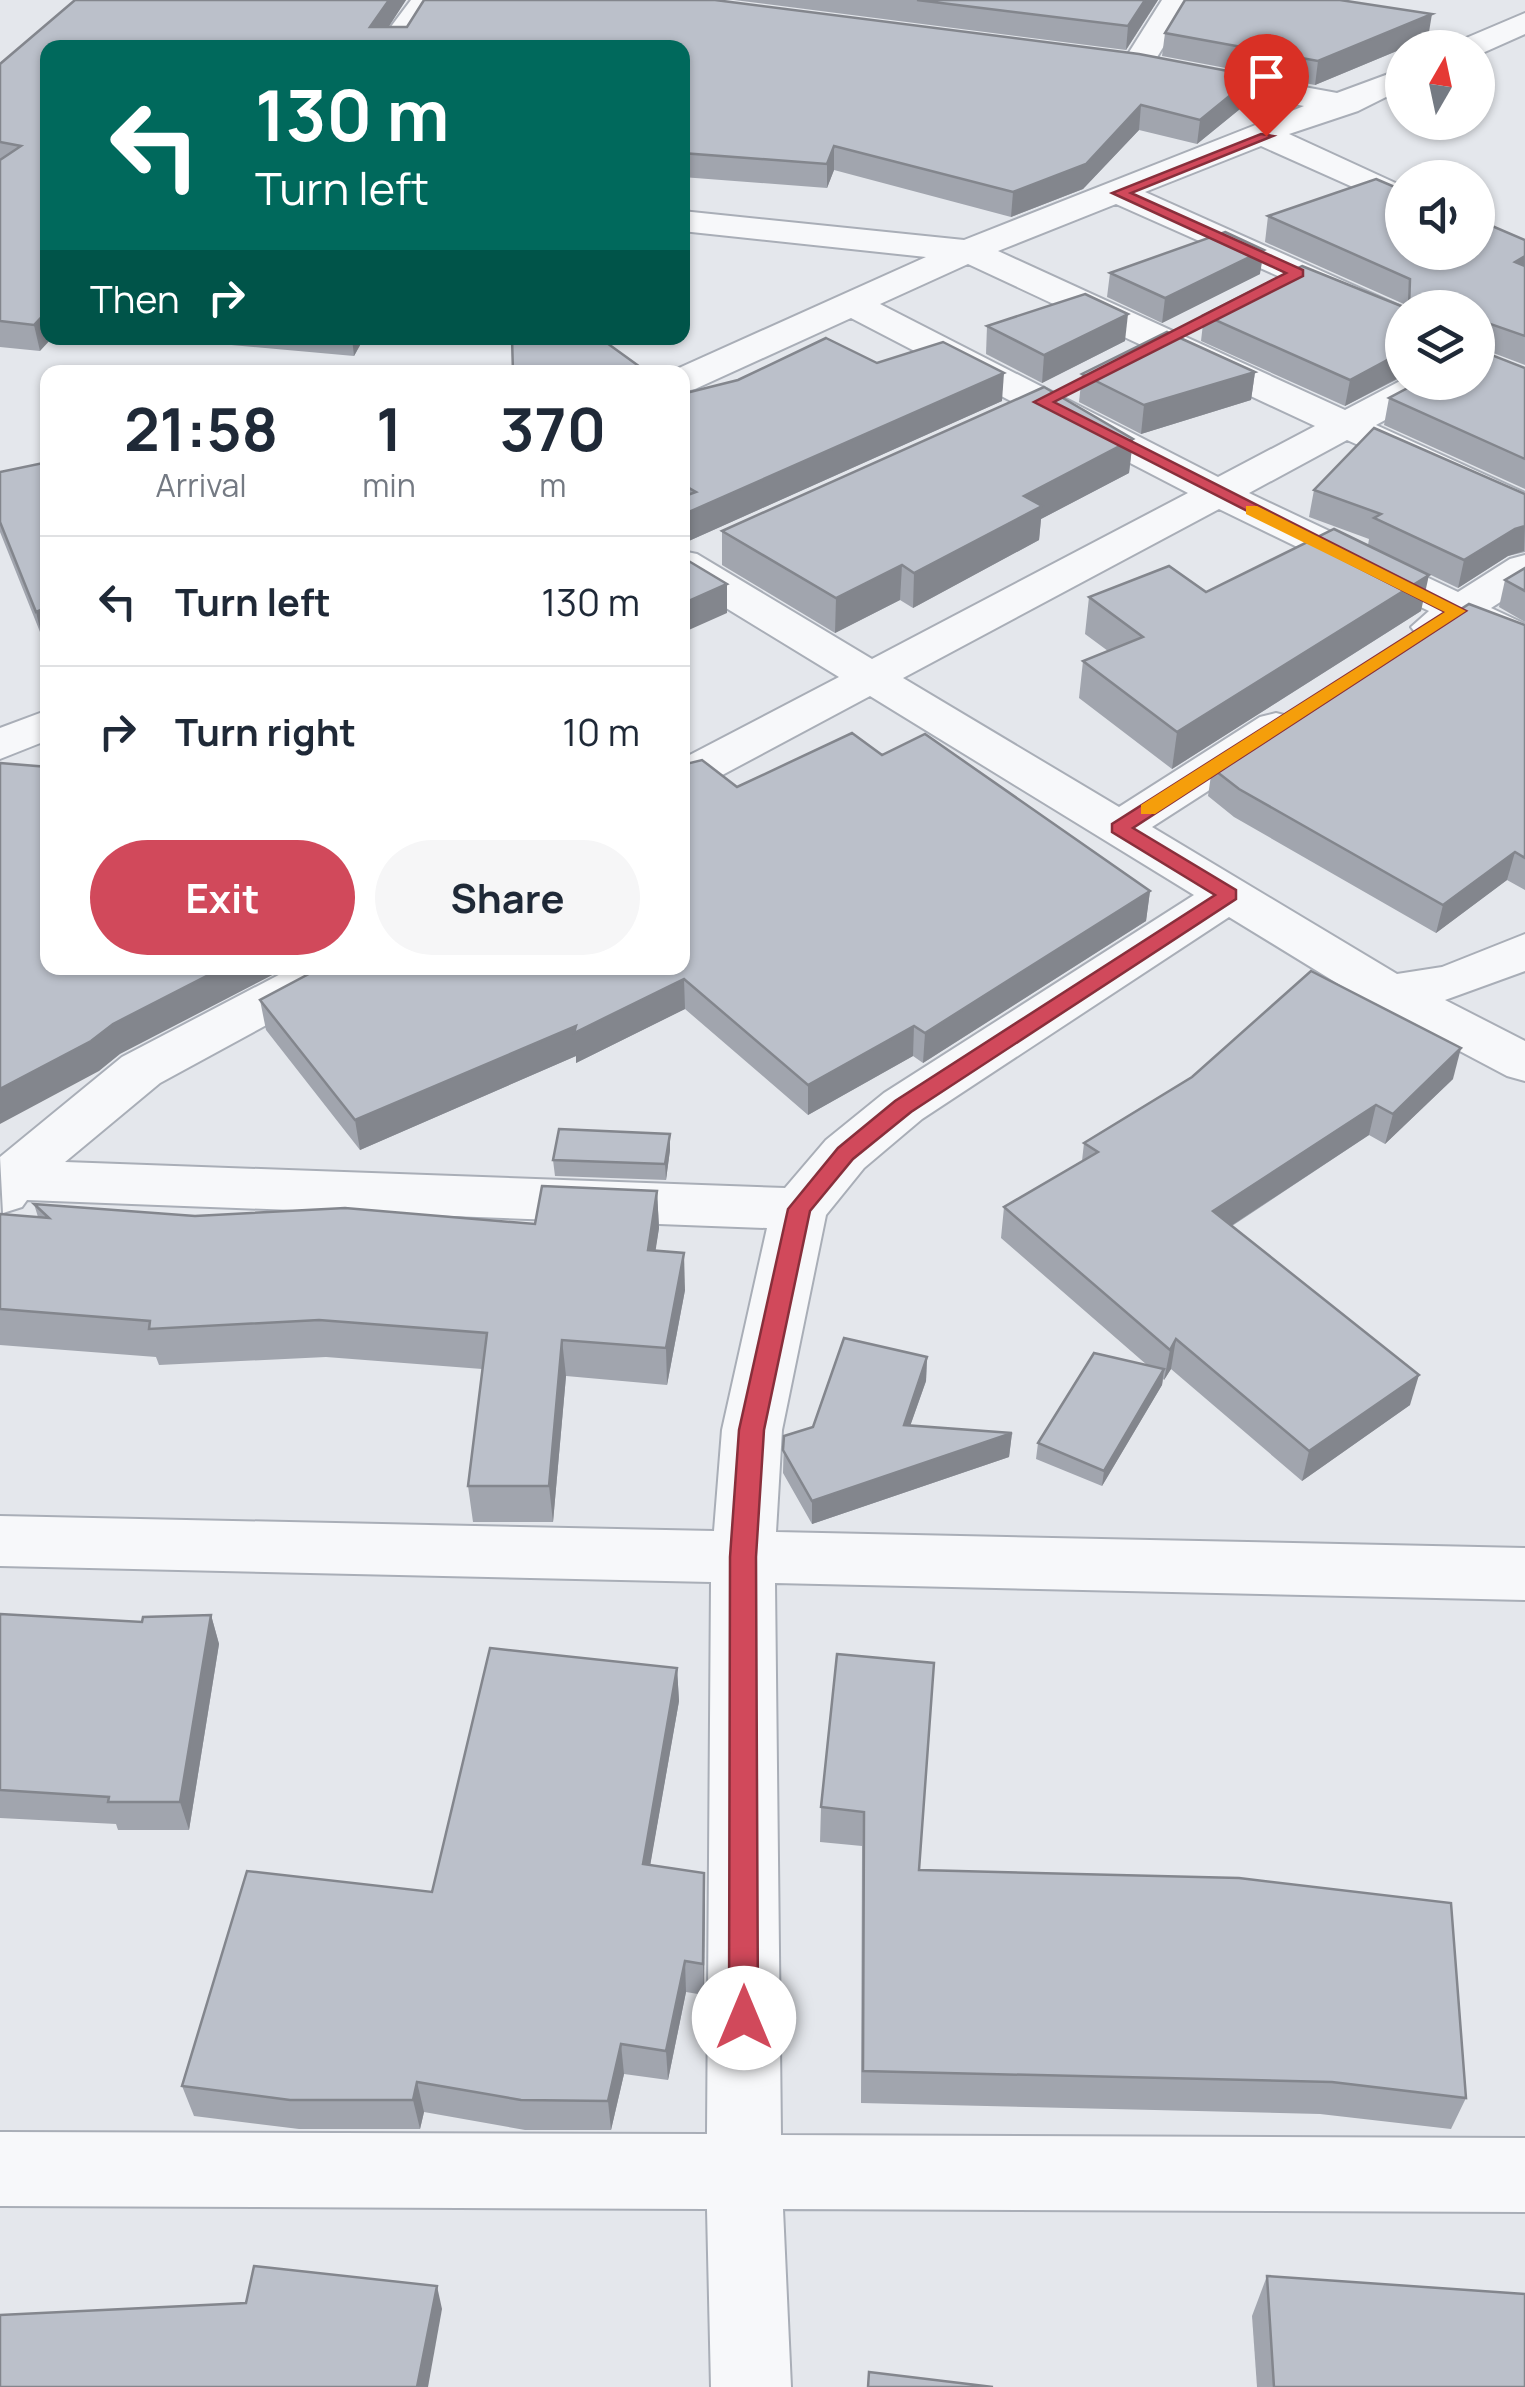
<!DOCTYPE html>
<style>
:root{--surface:#fff;--page:#f6f6f7;--text:#1f2937;--muted:#747a83;--line:#e0e1e3;--accent:#d1495b}
body{margin:0;font-family:Manrope,sans-serif;background:var(--page);color:var(--text);height:100vh;display:flex;flex-direction:column;font-size:38px;white-space:nowrap}
*{box-sizing:border-box;margin:0}
p{font-size:32px;color:var(--muted)}
.icon{flex:none;width:55px;height:55px;fill:none;stroke:currentColor;stroke-width:2;stroke-linecap:round;stroke-linejoin:round}
.map{position:relative;flex:1;overflow:hidden}
.panel{position:absolute;left:40px;top:365px;width:650px;height:610px;display:flex;flex-direction:column;background:var(--surface);border-radius:20px;box-shadow:0 2px 8px #0004}
.panel>*{flex:none}
.guide{position:absolute;left:40px;top:40px;width:650px;height:305px;border-radius:20px;box-shadow:0 2px 8px #0004;background:#00695c;color:#fff;overflow:hidden}
.needle{width:65px;rotate:9deg}
.fabs{position:absolute;left:1385px;top:30px;display:grid;gap:20px}
.fabs a{display:grid;place-items:center;width:110px;height:110px;border-radius:50%;background:var(--surface);box-shadow:0 2px 8px #0004;font-size:50px}
.pin{position:absolute;display:grid;place-items:center;width:85px;height:85px;color:#fff;margin:-102px -42px;border-radius:50% 50% 50% 0;rotate:-45deg;box-shadow:0 0 10px #0007}
.pin .icon{rotate:45deg}
.me{position:absolute;width:110px;margin:-55px;rotate:0deg;stroke-linejoin:round;filter:drop-shadow(0 0 8px #0008)}
.turn{display:flex;align-items:center;gap:35px;height:210px;padding:0 50px;font-size:45px}
.turn .icon{width:130px;height:130px;stroke-width:2.5}
.turn b{display:block;font-size:70px;line-height:85px}
.then{display:flex;align-items:center;height:95px;padding:0 50px;background:#0003;gap:20px;font-size:38px}
.eta{display:flex;justify-content:space-evenly;align-items:center;height:170px;text-align:center}
.eta b{font-size:60px;font-weight:700;line-height:70px}
.primary-button{display:flex;gap:20px;margin-top:auto;padding:20px 50px}
.primary-button a{flex:1;height:115px;border-radius:60px;background:var(--accent);color:#fff;font-size:40px;font-weight:700;line-height:115px;text-align:center}
.primary-button a+a{background:var(--page);color:var(--text)}
ul{padding:0;list-style:none}
li{display:flex;align-items:center;gap:30px;height:130px;padding:0 50px;border-top:2px solid var(--line)}
li div{flex:1}
li b{display:block;font-size:38px}
li em{font-style:normal}
.map>svg:first-child{display:block}
</style>
<div class="map">
<svg width="1525" height="2387" viewBox="0 0 1525 2387">
<rect width="100%" height="100%" fill="#e4e7ec"/>
<g fill="none" stroke-linecap="round" stroke-linejoin="round">
<g stroke="#a9aeb7" stroke-width="4">
<g id="street">
<path d="M411 0H441L406 48H375Z"/>
<path d="M1162 0H1192L1148 72H1126L1121 65Z"/>
<path d="M1525 13V34L1478 55V48H1455L1459 41Z"/>
<path d="M1178 64 1337 93 1402 69V89L1358 111 1289 134 1402 186V209L1261 146 1145 192 1404 308 1402 331 1116 204 998 251 1345 410 1402 380 1446 382 1440 390 1376 425 1525 493V520L1347 440 1249 493 1458 592 1510 559 1525 555V586L1491 608 1525 624V654L1462 627 1433 640 1418 636 1411 627 1429 611 1219 509 903 678 1119 807 1260 717 1276 713 1292 717 1299 727 1292 737 1152 827 1397 974 1442 967 1525 934V971L1445 1000 1525 1041V1081L1507 1076 1371 1004 1229 917 922 1119 864 1168 826 1215 782 1430 776 1532 1525 1548V1600L775 1583 781 2135 1525 2138V2212L783 2209 791 2387H711L707 2209 0 2206V2132L707 2134 711 1582 0 1566V1516L714 1531 722 1430 767 1228 27 1200 22 1207 3 1213 0 1157 122 1057 292 968H356L349 980 160 1083 65 1162 785 1188 826 1140 884 1093 1194 895 870 696 698 788 682 792V759L839 677 682 581V551L697 554 872 659 1188 493 851 318 695 389 682 392V372H670L926 257 682 231V211L964 240 1304 106 1167 80 1162 73 1167 66ZM968 264 1315 426 1218 477 880 304Z"/>
<path d="M48 710V740L0 759V728Z"/>
</g>
</g>
<use href="#street" fill="#f7f8fa" fill-rule="evenodd"/>
</g>
<g fill="#a1a5ae">
<path d="M75 0H406L388 27 1254 76 1251 100 1197 144 1139 130 1083 189 1011 217 834 170 827 188 682 177V48H48L40 351 0 347V64Z"/>
<path d="M734 0H1158L1126 50Z"/>
<path d="M1165 33 1428 38 1315 85 1162 56Z"/>
<path d="M1268 216 1525 240V365L1480 348 1481 351 1525 368V489L1384 425 1389 398 1478 382V308H1402V377L1345 406 1201 341 1204 315 1405 307 1406 305 1265 242Z"/>
<path d="M1110 273 1260 274 1162 323 1107 297Z"/>
<path d="M987 326 1125 341 1042 383 986 354Z"/>
<path d="M155 338H364L354 356Z"/>
<path d="M877 363 1002 401 682 544V394Z"/>
<path d="M1255 372 1251 400 1141 434 1079 402 1082 374Z"/>
<path d="M1133 439 1129 473 1041 519 1039 540 913 608 900 600 835 633 722 565V531Z"/>
<path d="M48 462 42 637 0 532V472Z"/>
<path d="M1314 490 1525 494V552L1508 556 1458 588 1368 545 1369 539 1309 517Z"/>
<path d="M1525 568V622L1499 607 1505 580Z"/>
<path d="M1206 592 1421 611 1172 769 1079 698 1083 661 1108 651 1085 634 1089 597Z"/>
<path d="M1525 625V890L1507 880 1436 933 1234 817 1208 796 1212 768Z"/>
<path d="M882 755 1150 891 1146 921 923 1063 913 1056 808 1115 685 1009 576 1063V1056L360 1150 266 1030 260 1000 737 787Z"/>
<path d="M1453 1079 1385 1144 1369 1135 1232 1226 1410 1405 1302 1481 1171 1369 1164 1380 1163 1379 1162 1385 1102 1486 1036 1459 1038 1443 1147 1365 1001 1238 1004 1207 1082 1161 1084 1143Z"/>
<path d="M670 1150 666 1180 555 1176 553 1160Z"/>
<path d="M657 1191 659 1228 655 1251 685 1290 667 1385 566 1376 553 1522H473L468 1486 482 1369 326 1357 159 1365 156 1357 0 1345V1214L38 1217 34 1204 195 1216 535 1224Z"/>
<path d="M927 1357 926 1381 910 1426 1012 1433 1009 1457 812 1524 783 1473 784 1436 813 1427Z"/>
<path d="M0 1614 142 1622 211 1615 219 1644 189 1830H118L116 1824 0 1818Z"/>
<path d="M837 1654 919 1870 1466 2098 1451 2129 1320 2114 861 2103 862 1846 820 1842 821 1807Z"/>
<path d="M677 1668 679 1701 650 1865 704 1873V1995L686 1992 668 2080 624 2074 611 2130H525L424 2112 420 2129H299L194 2116 182 2086 432 1892Z"/>
<path d="M1267 2276 1525 2387H1257L1252 2316Z"/>
</g>
<g fill="#83868d">
<path d="M389 0H406L375 48 370 27Z"/>
<path d="M1145 0H1158L1126 50 1128 26Z"/>
<path d="M1432 14 1428 38 1315 85 1318 61Z"/>
<path d="M1254 76 1251 100 1197 144 1200 120Z"/>
<path d="M1141 105 1139 130 1083 189 1011 217 1013 192Z"/>
<path d="M834 146V170L827 188V164Z"/>
<path d="M1264 250 1260 274 1162 323 1165 298Z"/>
<path d="M1525 256V279L1515 262Z"/>
<path d="M48 310V338H52L40 351 34 325Z"/>
<path d="M1128 314 1125 341 1042 383 1044 355Z"/>
<path d="M352 338H364L354 356Z"/>
<path d="M1402 352 1400 377 1345 406 1350 380Z"/>
<path d="M1255 372 1251 400 1141 434 1144 405Z"/>
<path d="M1004 373 1002 401 682 544V515Z"/>
<path d="M1133 439 1129 473 1041 519 1039 540 913 608 914 573 1024 496Z"/>
<path d="M1525 526 1524 551 1508 556 1458 588 1464 560 1515 529Z"/>
<path d="M902 565 900 600 835 633 836 598Z"/>
<path d="M1429 575 1421 611 1172 769 1177 732Z"/>
<path d="M727 584V613L682 633V604Z"/>
<path d="M48 607V635L42 637 36 612Z"/>
<path d="M1515 852 1507 880 1436 933 1443 905Z"/>
<path d="M1150 891 1146 921 923 1063 925 1033Z"/>
<path d="M222 968H286L120 1054 99 1071 0 1124V1089L113 1024Z"/>
<path d="M684 979 685 1009 576 1063V1056L360 1150 355 1120Z"/>
<path d="M914 1026 913 1056 808 1115V1085Z"/>
<path d="M1461 1048 1453 1079 1385 1144 1393 1114Z"/>
<path d="M1376 1105 1369 1135 1208 1241 1213 1211Z"/>
<path d="M670 1134V1150L666 1180 665 1164Z"/>
<path d="M657 1191 659 1228 650 1287 648 1250Z"/>
<path d="M684 1253 685 1290 667 1385 666 1348Z"/>
<path d="M1176 1339 1171 1369 1164 1380 1170 1350Z"/>
<path d="M562 1340 566 1376 553 1522 549 1486Z"/>
<path d="M927 1357 926 1381 902 1449 904 1425Z"/>
<path d="M1164 1369 1162 1385 1102 1486 1104 1471Z"/>
<path d="M1419 1375 1410 1405 1302 1481 1309 1451Z"/>
<path d="M1012 1433 1009 1457 812 1524V1501Z"/>
<path d="M211 1615 219 1644 189 1830 180 1802Z"/>
<path d="M677 1668 679 1701 645 1895 643 1864Z"/>
<path d="M704 1873 705 1905 704 1995 703 1964Z"/>
<path d="M685 1961 686 1992 668 2080 666 2051Z"/>
<path d="M621 2044 624 2074 611 2130 608 2101Z"/>
<path d="M417 2082 424 2112 420 2129 413 2100Z"/>
<path d="M437 2286 442 2309 428 2387H417Z"/>
</g>
<g fill="#bbc0ca" stroke="#83868d" stroke-width="2.5">
<path d="M75 0H389L370 27H407L424 0H715L1139 54 1254 76 1200 120 1141 105 1086 164 1013 192 834 146 827 164 682 153V48H48V310L34 325 0 321V160L21 146 0 142V64Z"/>
<path d="M917 0H1145L1128 26Z"/>
<path d="M1185 0H1340L1432 14 1318 61 1165 33Z"/>
<path d="M1376 179 1402 190V252H1478V220L1525 240V256L1515 262 1525 266V336L1485 322 1480 325 1481 351 1525 368V459L1389 398 1419 382H1478V308H1409L1410 279 1268 216Z"/>
<path d="M1225 232 1264 250 1165 298 1110 273Z"/>
<path d="M1302 266 1406 308H1402V352L1350 380 1204 315Z"/>
<path d="M1085 294 1128 314 1044 355 987 326Z"/>
<path d="M1167 332 1255 372 1144 405 1082 374Z"/>
<path d="M512 338H600L647 372H513Z"/>
<path d="M826 338 877 363 943 342 1004 373 682 515V497L696 492 682 484V394L738 380Z"/>
<path d="M1044 387 1133 439 1024 496 1042 506 914 573 902 565 836 598 722 531Z"/>
<path d="M1374 428 1525 494V526L1515 529 1464 560 1374 518 1381 514 1314 490Z"/>
<path d="M48 462V607L36 612 0 522V472Z"/>
<path d="M1334 529 1429 575 1177 732 1083 661 1143 637 1089 597 1169 566 1206 592Z"/>
<path d="M682 557 727 584 682 604Z"/>
<path d="M1525 568V591L1505 580Z"/>
<path d="M1469 604 1525 625V858L1515 852 1443 905 1239 789 1212 768Z"/>
<path d="M852 733 882 755 925 734 1150 891 925 1033 914 1026 808 1085 684 979 574 1033 576 1026 355 1120 260 1000 320 968H682V765L702 760 737 787Z"/>
<path d="M0 763 48 767V968H222L113 1024 91 1041 0 1089Z"/>
<path d="M1311 971 1461 1048 1393 1114 1376 1105 1213 1211 1419 1375 1309 1451 1176 1339 1170 1350 1004 1207 1098 1152 1084 1143 1192 1077Z"/>
<path d="M559 1129 670 1134 665 1164 553 1160Z"/>
<path d="M542 1186 657 1191 648 1250 684 1253 666 1348 562 1340 549 1486H468L487 1333 319 1320 149 1329 150 1321 0 1309V1214L49 1218 34 1204 195 1216 345 1208 535 1224Z"/>
<path d="M844 1338 927 1357 904 1425 1012 1433 812 1501 783 1450 784 1436 813 1427Z"/>
<path d="M1094 1353 1164 1369 1104 1471 1038 1443Z"/>
<path d="M0 1614 142 1622 143 1617 211 1615 180 1802H108L109 1797 0 1790Z"/>
<path d="M490 1648 677 1668 643 1864 704 1873 703 1964 685 1961 666 2051 621 2044 608 2101 521 2100 417 2082 413 2100H290L182 2086 247 1871 432 1892Z"/>
<path d="M837 1654 934 1663 919 1870 1239 1878 1451 1903 1466 2098 1332 2082 863 2071 864 1812 821 1807Z"/>
<path d="M254 2266 437 2286 417 2387H0V2315L246 2303Z"/>
<path d="M1267 2276 1525 2294V2387H1274Z"/>
<path d="M869 2372 993 2387H868Z"/>
</g>
<path fill="#d1495b" stroke="#882f3b" stroke-width="2.5" d="M1261 134 1273 136 1131 193 1303 270V276L1054 402 1466 611 1133 828 1236 890V899L911 1112 853 1159 810 1211 764 1430 756 1557 758 2018 754 2028 744 2032 733 2028 729 2018 730 1557 739 1430 788 1209 838 1148 895 1101 1215 895 1112 832V824L1445 612 1034 402 1286 273 1112 193Z"/>
<path fill="#f59e0b" d="M1246 506H1257L1466 611 1155 814H1141V805L1445 612 1246 514Z"/>
</svg>
<div class="fabs">
<a><svg class="needle" viewBox="-14 -14 28 28"><path d="M0-13l5 13h-10z" fill="#e53935"/><path d="M0 13l5-13h-10z" fill="#747a83"/></svg></a>
<a><svg class="icon" aria-label="sound" viewBox="0 0 24 24"><path d="M4 9h4l5-4v14l-5-4H4zM17 9q2 3 0 6"/></svg></a>
<a><svg class="icon" aria-label="layers" viewBox="0 0 24 24"><path d="M12 4l9 5-9 5-9-5zM3 14l9 5 9-5"/></svg></a>
</div>
<div class="pin" style="left:1266px;top:136px;background:#d93025"><svg class="icon" aria-label="arrive" viewBox="0 0 24 24"><path d="M6 21V4h12l-3 4 3 4H6"/></svg></div>
<svg class="me" style="left:744px;top:2018px" viewBox="-20 -20 40 40"><circle r="19" fill="#fff"/><path d="M0-13L10 11 0 6-10 11z" fill="#d1495b"/></svg>
<div class="guide">
<div class="turn"><svg class="icon" aria-label="left" viewBox="0 0 24 24"><path d="M17 20v-9H6M10 6l-5 5 5 5"/></svg><div><b>130 m</b>Turn left</div></div>
<div class="then">Then<svg class="icon" aria-label="right" viewBox="0 0 24 24"><path d="M7 20v-9h11M14 6l5 5-5 5"/></svg></div>
</div>
<section class="panel">
<div class="eta">
<div><b>21:58</b><p>Arrival</p></div>
<div><b>1</b><p>min</p></div>
<div><b>370</b><p>m</p></div>
</div>
<ul>
<li><svg class="icon" aria-label="left" viewBox="0 0 24 24"><path d="M17 20v-9H6M10 6l-5 5 5 5"/></svg><div><b>Turn left</b></div><em>130 m</em></li>
<li><svg class="icon" aria-label="right" viewBox="0 0 24 24"><path d="M7 20v-9h11M14 6l5 5-5 5"/></svg><div><b>Turn right</b></div><em>10 m</em></li>
</ul>
<div class="primary-button"><a>Exit</a><a>Share</a></div>
</section>
</div>
